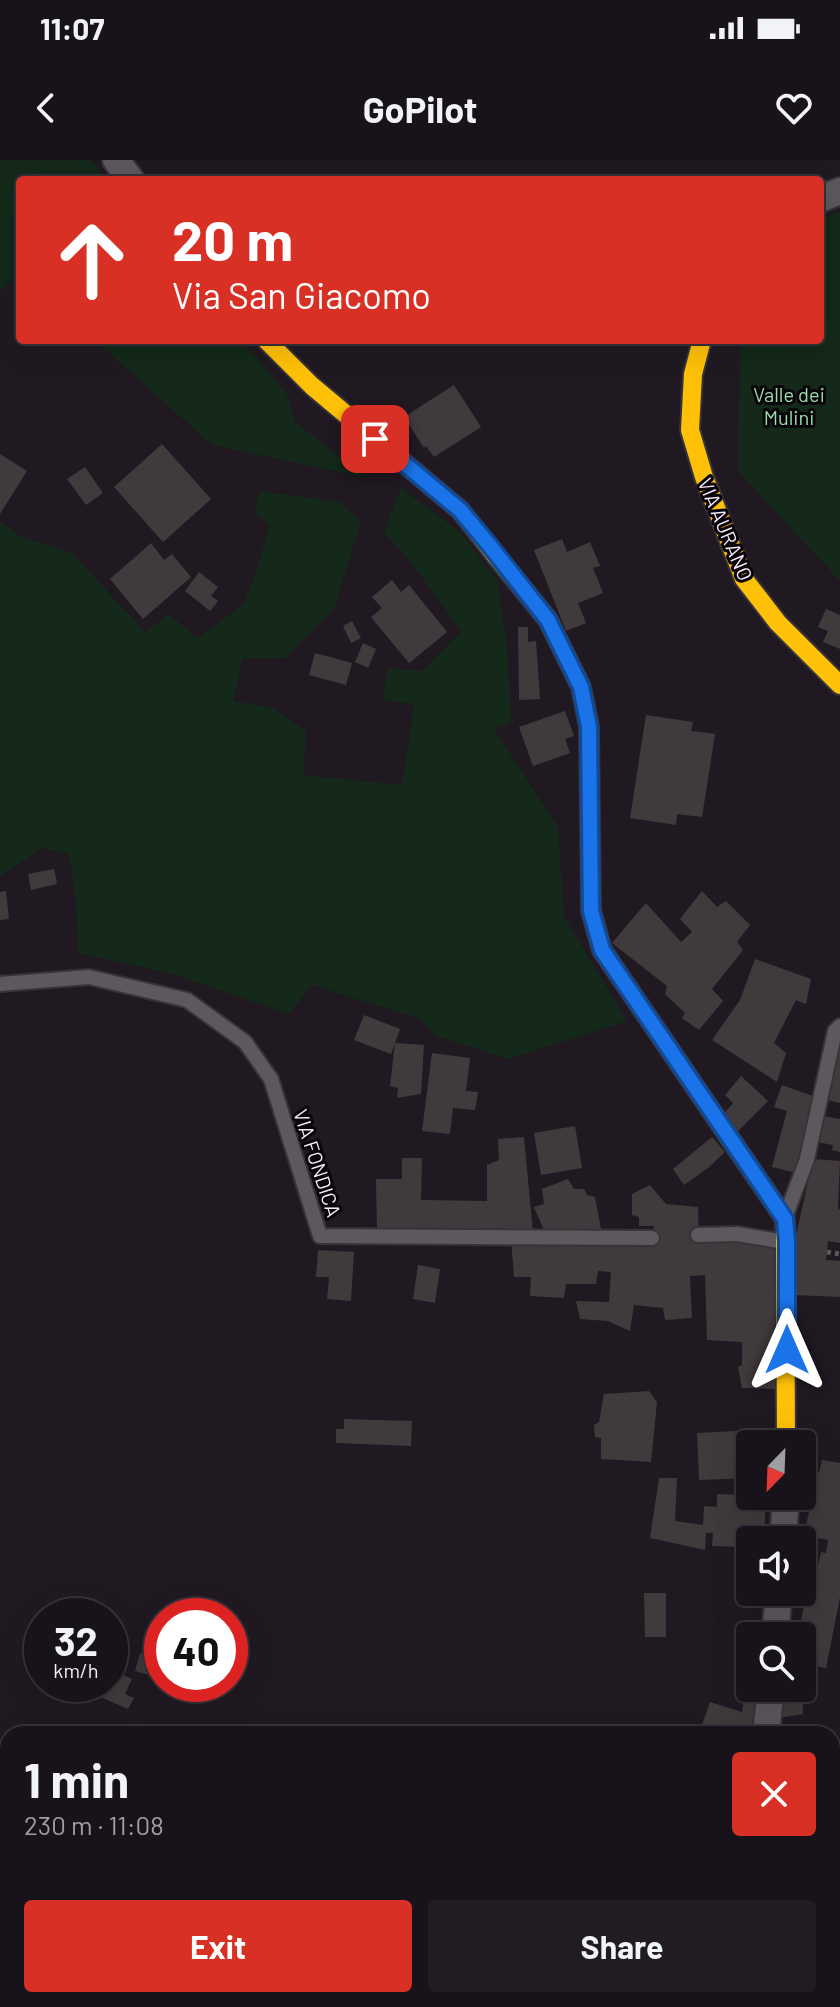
<!DOCTYPE html>
<meta charset="utf-8">
<style>
:root{--surface:#18131a;--page:#211c23;--text:#f1f3f6;--muted:#9f9ea2;--line:#363239;--accent:#d93025}
body{margin:0;font-family:Barlow,sans-serif;background:var(--page);color:var(--text);height:100vh;display:flex;flex-direction:column;font-size:30px;white-space:nowrap}
*{box-sizing:border-box;margin:0}
p{font-size:26px;color:var(--muted)}
.icon{flex:none;width:44px;height:44px;fill:none;stroke:currentColor;stroke-width:2;stroke-linecap:round;stroke-linejoin:round}
.map{position:relative;flex:1;overflow:hidden}
.panel{position:absolute;left:0px;top:1566px;width:840px;height:282px;display:flex;flex-direction:column;background:var(--surface);border-radius:24px 24px 0 0;box-shadow:0 8px 32px #0002,0 0 0 2px var(--line)}
.panel>*{flex:none}
.hud{position:absolute;left:16px;top:16px;width:808px;height:168px;border-radius:8px;box-shadow:0 8px 32px #0002,0 0 0 2px var(--line);background:#d93025;color:#fff;overflow:hidden}
.needle{width:52px;rotate:203deg}
.controls{position:absolute;left:736px;top:1270px;display:grid;gap:16px}
.controls a{display:grid;place-items:center;width:80px;height:80px;border-radius:8px;background:var(--surface);box-shadow:0 8px 32px #0002,0 0 0 2px var(--line);font-size:40px}
.speed{position:absolute;left:24px;top:1438px;display:flex;gap:16px;font-size:40px;font-weight:700;text-align:center}
.speed>*{display:grid;place-content:center;width:104px;height:104px;border-radius:50%;background:var(--surface);box-shadow:0 8px 32px #0002,0 0 0 2px var(--line);line-height:1}
.speed small{font-size:20px;font-weight:400}
.speed .limit{border:12px solid #d22;background:#fff;color:#111}
.pin{position:absolute;display:grid;place-items:center;width:68px;height:68px;color:#fff;margin:-34px;border-radius:16px;box-shadow:0 4px 12px #0006}
.me{position:absolute;width:88px;margin:-44px;rotate:0deg;stroke-linejoin:round;filter:drop-shadow(0 0 6px #0008)}
.turn{display:flex;align-items:center;gap:28px;height:168px;padding:0 24px;font-size:36px}
.turn .icon{width:104px;height:104px;stroke-width:2.5}
.turn b{display:block;font-size:56px;line-height:68px}
.round{display:grid;place-items:center;flex:none;width:84px;height:84px;border-radius:8px;background:var(--page)}
.overview{display:flex;align-items:center;justify-content:space-between;height:136px;padding:0 24px}
h1{font-size:48px;font-weight:700;line-height:60px}
.button{display:flex;gap:16px;margin-top:auto;padding:16px 24px}
.button a{flex:1;height:92px;border-radius:8px;background:var(--accent);color:#fff;font-size:32px;font-weight:700;line-height:92px;text-align:center}
.button a+a{background:var(--page);color:var(--text)}
.status{display:flex;justify-content:space-between;align-items:center;height:56px;padding:0 40px;background:var(--surface);direction:ltr}
.status svg{height:22px;fill:currentColor}
header{display:flex;justify-content:space-between;align-items:center;height:104px;padding:0 24px;background:var(--surface);font-size:36px;font-weight:700}
.map>svg:first-child{display:block}
</style>
<div class="status"><b>11:07</b><svg viewBox="0 0 49 12"><path d="M0 12V9h3v3zM5 12V6h3v6zM10 12V3h3v9zM15 12V0h3v12zM26 1h20v11H26zM47 4h2v5h-2z"/></svg></div>
<header><svg class="icon" aria-label="back" viewBox="0 0 24 24"><path d="M15 5l-7 7 7 7"/></svg>GoPilot<svg class="icon" aria-label="heart" viewBox="0 0 24 24"><path d="M12 20l-8-8c-3-5 5-10 8-4 3-6 11-1 8 4z"/></svg></header>
<div class="map">
<svg width="840" height="1847" viewBox="0 0 840 1847">
<rect width="100%" height="100%" fill="#201922"/>
<g fill="#14291a">
<path d="M0 0H91L107 20H20V113L0 131Z"/>
<path d="M840 52V421L738 311 740 180H820V60Z"/>
<path d="M95 180H241L287 234 295 262 368 318 212 285Z"/>
<path d="M401 328 460 372 497 420 507 484 511 562 494 569 558 667 564 756 627 861 509 899 436 876 420 859 312 825 289 854 169 813 78 793 76 741 69 694 43 688 0 716V361L22 377 72 393 145 472 169 454 197 478 243 445 257 411 269 365 254 352 260 331 340 342 361 362 334 449 285 498 243 499 233 541 273 548 306 571 304 615 402 625 414 544 382 540 388 508 422 511 461 471 410 401 384 372Z"/>
</g>
<g fill="#413a3d">
<path d="M454 225 481 267 434 297 426 286 424 288 404 257Z"/>
<path d="M162 284 211 339 163 382 114 327Z"/>
<path d="M0 294 27 311 0 354Z"/>
<path d="M85 307 103 333 86 345 67 319Z"/>
<path d="M562 379 567 392 590 382 600 406 593 408 603 433 578 443 586 463 566 471 534 390Z"/>
<path d="M151 383 164 400 172 394 191 417 143 459 110 419Z"/>
<path d="M199 412 218 427 211 436 218 441 210 451 185 431Z"/>
<path d="M392 420 401 432 409 425 447 472 409 503 371 457 382 448 372 437Z"/>
<path d="M826 449 840 455V489L823 482 828 471 818 467Z"/>
<path d="M352 461 361 478 351 483 343 466Z"/>
<path d="M518 467H528V482L536 481 540 539 519 540Z"/>
<path d="M363 483 376 489 368 508 355 502Z"/>
<path d="M315 493 352 503 346 525 309 515Z"/>
<path d="M565 551 574 576 565 579 570 593 533 606 519 567Z"/>
<path d="M646 555 693 562 691 571 715 574 702 657 677 654 676 665 630 658Z"/>
<path d="M54 709 57 724 31 730 28 714Z"/>
<path d="M6 731 9 759 0 760V732Z"/>
<path d="M702 731 717 747 726 741 750 765 737 782 743 790 712 829 723 841 699 870 682 858 685 853 665 834 667 826 612 783 646 743 681 782 692 772 680 759Z"/>
<path d="M755 799 811 819 806 844 796 840 774 883 786 893 777 922 712 880 740 840Z"/>
<path d="M364 855 400 869 391 894 354 880Z"/>
<path d="M395 883 424 885 421 934 397 938 398 928 390 926Z"/>
<path d="M839 884H840V943L827 940Z"/>
<path d="M432 893 470 898 466 931 478 932 475 950 453 948 450 974 422 971Z"/>
<path d="M741 916 768 941 736 973 722 956 733 943 725 935Z"/>
<path d="M782 925 818 938 797 1013 772 1007 787 951 774 947Z"/>
<path d="M822 956 840 959V992L832 990 833 985 817 982Z"/>
<path d="M575 966 582 1008 541 1015 534 973Z"/>
<path d="M524 977 533 1073 377 1070 376 1019H402V998H422L421 1040 487 1041V1005L499 1000 498 979Z"/>
<path d="M712 977 725 992 708 1008 684 1025 673 1009Z"/>
<path d="M813 999 840 1001 838 1048 840 1050V1083L828 1081 826 1100 840 1101V1137L794 1135V1084Z"/>
<path d="M568 1019 574 1029H584L587 1035 595 1037 602 1074 546 1075 534 1047 544 1044 542 1029Z"/>
<path d="M650 1025 666 1044 698 1047 699 1081H747L779 1091 781 1229 742 1228 738 1207 742 1205V1182L707 1180 705 1115 690 1116 692 1158 665 1160 663 1148 634 1145 630 1171 608 1161 580 1159 576 1141 609 1142 611 1112 598 1111 596 1124H566L564 1138 530 1136 531 1117H514L511 1080 651 1083 654 1066H639V1057L632 1055V1034Z"/>
<path d="M318 1090 354 1092 351 1141 327 1139 329 1117H316Z"/>
<path d="M418 1105 440 1109 435 1143 413 1139Z"/>
<path d="M649 1231 657 1242 651 1302 601 1299V1278L595 1277 594 1265 599 1262 604 1234Z"/>
<path d="M344 1259 412 1261 411 1286 336 1283V1269H344Z"/>
<path d="M759 1270V1284H750V1318L699 1320 697 1273Z"/>
<path d="M822 1300 840 1303V1437L826 1508 802 1504V1476H798L810 1414 816 1415 821 1392 826 1393 828 1380 804 1375 812 1338 802 1335V1310L819 1313Z"/>
<path d="M659 1318H677L675 1361 703 1365 704 1346 717 1347V1334L766 1336 764 1380H750V1387L712 1386 713 1373H706L705 1390 650 1378Z"/>
<path d="M644 1433H666V1477H645Z"/>
<path d="M140 1493 154 1497 149 1515 135 1511Z"/>
<path d="M110 1509 132 1519 125 1534 134 1538 128 1549 91 1533 96 1524H110Z"/>
<path d="M780 1528H802L803 1554 778 1558Z"/>
<path d="M744 1539 760 1548V1569L738 1564 735 1574H699L710 1542 742 1552Z"/>
<path d="M0 1772 8 1775 1 1808H0Z"/>
</g>
<g fill="none" stroke-linecap="round" stroke-linejoin="round">
<g stroke="#38333a" stroke-width="18">
<g id="lane">
<path d="M0 824 89 817 187 840 245 882 271 919 320 1076 652 1078"/>
<path d="M786 1055 807 999 835 871 840 866"/>
<path d="M698 1075 737 1074 785 1082"/>
</g>
</g>
<g stroke="#38333a" stroke-width="30">
<g id="street">
<path d="M116 0 131 20"/>
<path d="M820 39 840 31"/>
<path d="M783 1380 786 1336"/>
<path d="M775 1476 779 1432"/>
<path d="M766 1574 771 1528"/>
<path d="M832 1717 840 1693"/>
<path d="M637 1847 641 1840"/>
<path d="M788 1847 790 1840"/>
</g>
</g>
<g stroke="#38333a" stroke-width="22">
<path id="fast" d="M496 396 548 460 581 527 589 567 591 751 602 790 746 1002"/>
</g>
<g stroke="#38333a" stroke-width="22">
<g id="slow">
<path d="M266 180 312 226 460 350 496 396"/>
<path d="M702 180 693 214 690 270 704 317 744 419 778 463 840 525"/>
<path d="M746 1002 785 1059 786 1284"/>
</g>
</g>
<path stroke="#5d575e" stroke-width="5" stroke-dasharray="4 4" stroke-linecap="butt" d="M827 1092 840 1094"/>
<use href="#lane" stroke="#5d575e" stroke-width="14"/>
<use href="#street" stroke="#5d575e" stroke-width="26"/>
<use href="#fast" stroke="#4caf50" stroke-width="18"/>
<use href="#slow" stroke="#ffc107" stroke-width="18"/>
</g>
<g fill="none" stroke-linecap="round" stroke-linejoin="round">
<g stroke="#114b97" stroke-width="20">
<path id="route" d="M375 279 460 350 490 386 548 460 581 527 589 567 591 751 602 790 785 1059 787 1082V1190"/>
</g>
<use href="#route" stroke="#1a73e8" stroke-width="14"/>
</g>
<g text-anchor="middle" dominant-baseline="central" stroke-width="6" stroke-linejoin="round" paint-order="stroke">
<g font-size="20" fill="#98dea7" stroke="#09040a">
<text x="789" y="234">Valle dei<tspan x="789" dy="23">Mulini</tspan></text>
</g>
<g font-size="20" fill="#f8eefb" stroke="#09040a">
<text transform="translate(726 369) rotate(67)">VIA AURANO</text>
<text transform="translate(318 1003) rotate(72)">VIA FONDICA</text>
</g>
</g>
</svg>
<div class="controls">
<a><svg class="needle" viewBox="-14 -14 28 28"><path d="M0-13l5 13h-10z" fill="#e53935"/><path d="M0 13l5-13h-10z" fill="#9f9ea2"/></svg></a>
<a><svg class="icon" aria-label="sound" viewBox="0 0 24 24"><path d="M4 9h4l5-4v14l-5-4H4zM17 9q2 3 0 6"/></svg></a>
<a><svg class="icon" aria-label="search" viewBox="0 0 24 24"><circle cx="10" cy="10" r="6"/><path d="M15 15l6 6"/></svg></a>
</div>
<div class="speed"><div>32<small>km/h</small></div><div class="limit">40</div></div>
<div class="pin" style="left:375px;top:279px;background:#d93025"><svg class="icon" aria-label="arrive" viewBox="0 0 24 24"><path d="M6 21V4h12l-3 4 3 4H6"/></svg></div>
<svg class="me" style="left:787px;top:1190px" viewBox="-20 -20 40 40"><path d="M0-17L14 15 0 8-14 15z" fill="#1a73e8" stroke="#fff" stroke-width="4"/></svg>
<div class="hud">
<div class="turn"><svg class="icon" aria-label="ahead" viewBox="0 0 24 24"><path d="M12 20V5M6 11l6-6 6 6"/></svg><div><b>20 m</b>Via San Giacomo</div></div>
</div>
<section class="panel">
<div class="overview"><div><h1>1 min</h1><p>230 m · 11:08</p></div><a class="round" style="background:#d93025;color:#fff"><svg class="icon" aria-label="close" viewBox="0 0 24 24"><path d="M6 6l12 12M18 6L6 18"/></svg></a></div>
<div class="button"><a>Exit</a><a>Share</a></div>
</section>
</div>
